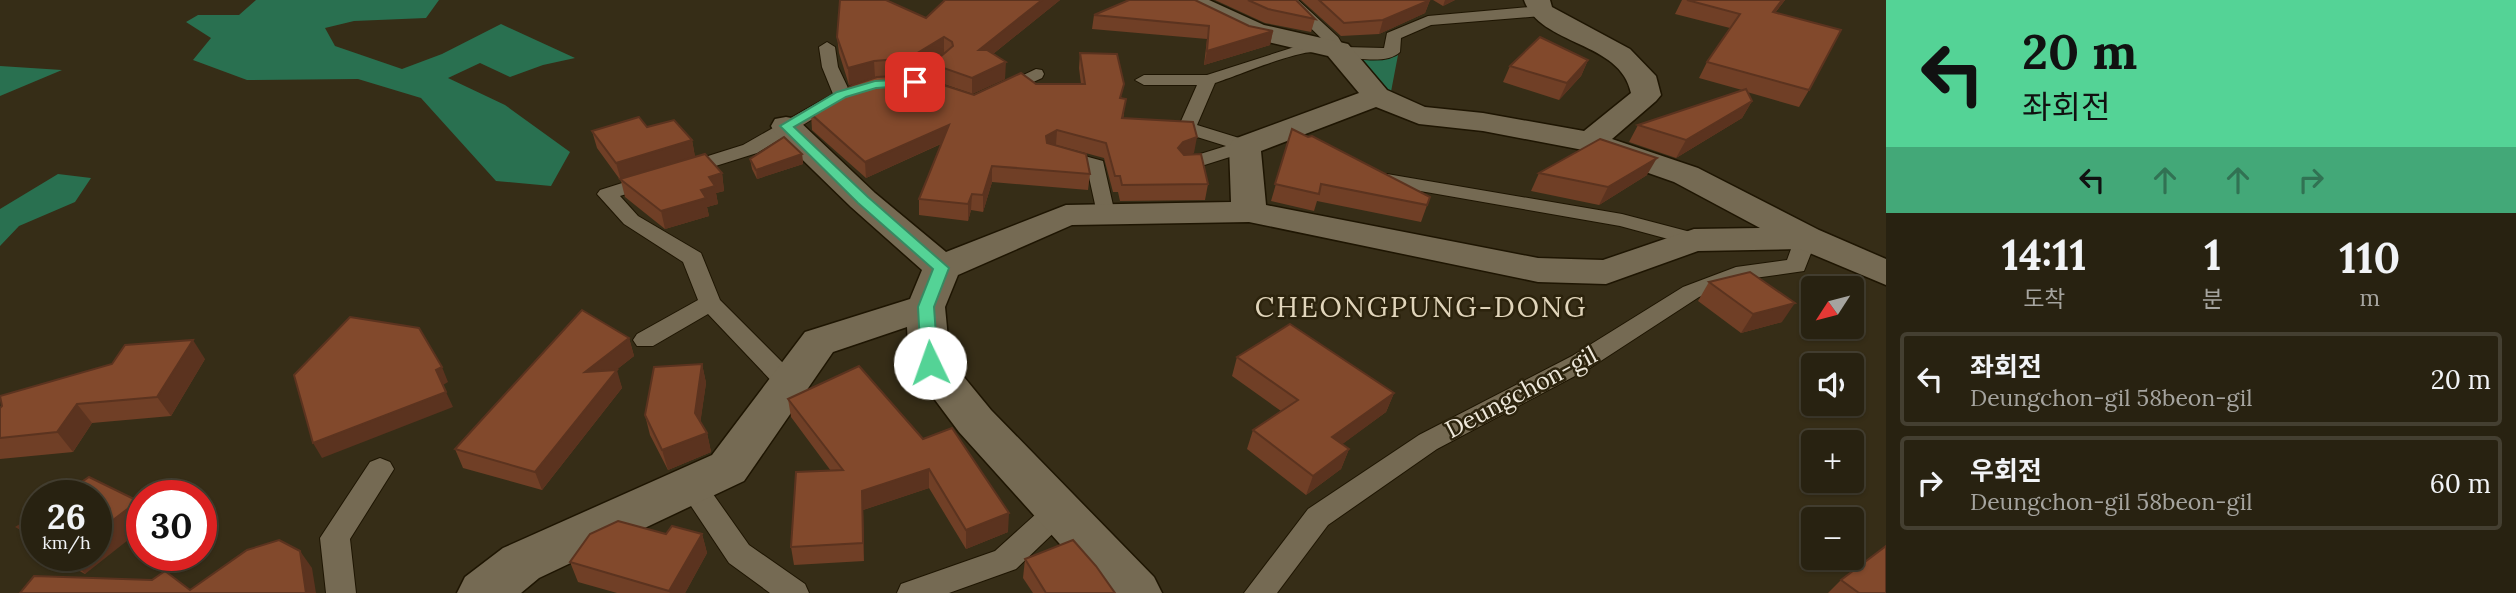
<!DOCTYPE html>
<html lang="ko">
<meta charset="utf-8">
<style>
:root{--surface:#282211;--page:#302a1a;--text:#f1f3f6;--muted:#a5a49f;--line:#443f31}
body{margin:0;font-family:Lora,"Noto Sans KR",serif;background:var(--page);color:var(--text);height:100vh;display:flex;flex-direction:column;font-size:26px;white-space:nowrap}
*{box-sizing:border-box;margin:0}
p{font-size:23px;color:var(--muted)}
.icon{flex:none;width:38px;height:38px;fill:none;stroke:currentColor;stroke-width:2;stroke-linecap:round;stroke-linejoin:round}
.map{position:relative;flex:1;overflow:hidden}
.details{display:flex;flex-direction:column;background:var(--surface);width:630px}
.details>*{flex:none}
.hud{background:#54d396;color:#111;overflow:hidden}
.needle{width:46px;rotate:234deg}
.controls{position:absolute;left:1801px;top:276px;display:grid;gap:14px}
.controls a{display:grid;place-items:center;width:63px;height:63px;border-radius:7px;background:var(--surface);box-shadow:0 2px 5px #0004,0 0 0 2px var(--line);font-size:35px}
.speed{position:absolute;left:21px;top:480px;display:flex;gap:14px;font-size:35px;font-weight:700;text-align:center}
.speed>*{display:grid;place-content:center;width:91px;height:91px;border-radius:50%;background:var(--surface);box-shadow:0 2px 5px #0004,0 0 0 2px var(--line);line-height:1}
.speed small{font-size:18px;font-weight:400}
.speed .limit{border:10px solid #d22;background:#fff;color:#111}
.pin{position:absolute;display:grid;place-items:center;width:60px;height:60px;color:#fff;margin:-30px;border-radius:14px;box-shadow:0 4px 10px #0006}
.me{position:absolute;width:77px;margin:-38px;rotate:357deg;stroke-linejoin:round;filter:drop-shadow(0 0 5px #0008)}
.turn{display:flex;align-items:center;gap:24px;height:147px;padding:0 21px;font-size:32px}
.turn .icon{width:91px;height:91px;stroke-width:2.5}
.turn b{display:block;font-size:49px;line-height:60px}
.lanes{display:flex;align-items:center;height:66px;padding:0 21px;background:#0003;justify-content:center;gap:35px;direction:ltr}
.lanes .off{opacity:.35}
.eta{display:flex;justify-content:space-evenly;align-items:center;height:119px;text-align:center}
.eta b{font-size:42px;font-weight:700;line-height:49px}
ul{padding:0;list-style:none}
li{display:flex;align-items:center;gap:21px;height:94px;margin:0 14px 10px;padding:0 7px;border:4px solid var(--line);border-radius:7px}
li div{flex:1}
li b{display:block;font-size:26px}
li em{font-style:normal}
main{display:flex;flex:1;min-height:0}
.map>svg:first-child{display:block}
</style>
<main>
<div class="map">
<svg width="1886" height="593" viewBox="0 0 1886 593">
<rect width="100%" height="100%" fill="#362d17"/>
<g fill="#297050">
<path d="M256 0H439L426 18 354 21 325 28 335 46 402 69 442 54 501 24 575 58 543 65 510 77 480 63 448 78 505 105 570 152 551 186 496 181 421 98 358 79 247 80 193 60 211 38 186 22 198 15H239Z"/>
<path d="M1398 55 1390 97 1353 56 1376 60Z"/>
<path d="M0 66 62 70 0 96Z"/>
<path d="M58 174 91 178 75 202 19 226 0 246V209Z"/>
</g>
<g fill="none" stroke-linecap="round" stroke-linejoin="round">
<g stroke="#1e1502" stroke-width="2">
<g id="lane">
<path d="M1282 0H1298L1338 37 1344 47 1384 48 1387 33 1428 16 1541 6 1549 11 1541 16 1431 25 1401 38 1400 52C1384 68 1336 54 1315 52 1295 51 1237 76 1215 83L1197 125 1252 142 1254 146 1252 150 1195 168H1181L1178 164 1181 160 1226 146 1181 132 1178 128 1197 85H1144L1135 80 1144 75H1207L1304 44H1327Z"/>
<path d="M827 42 835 47 838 67 848 88 861 87 864 91 861 95 834 106 757 153 620 196 638 216 701 253 720 300 798 378 802 384 798 390 789 393 780 390 708 314 653 346H637L633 340 637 334 698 300 683 262 624 224 597 194 600 190 743 145 833 94 822 67 819 47Z"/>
<path d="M943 55 949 56V64L921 86H909L906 82 909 78Z"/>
<path d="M1036 69 1042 70 1044 74 1042 78 1007 94 1001 95 992 90Z"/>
<path d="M1059 149 1103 161 1115 214 1112 218H1098L1087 168 1052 159 1049 155Z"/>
<path d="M1387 174 1622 214 1702 235 1705 240 1694 246 1620 226 1380 184 1377 180Z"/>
<path d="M1806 232 1817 238 1804 271 1740 280 1699 297 1590 368 1437 449 1328 525 1277 593H1244L1308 509 1419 435 1572 356 1683 287 1736 267 1787 260 1795 238Z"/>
<path d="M380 458 390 462 394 469 350 539 356 593H326L320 538 370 462Z"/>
<path d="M691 474 701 477 749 545 805 584 809 593H770L729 563 677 485 681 477Z"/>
<path d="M1057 501 1067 504 1071 512 1067 520 1016 569 949 593H897L901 584 995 551 1047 504Z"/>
</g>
</g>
<g stroke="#1e1502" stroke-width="3">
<path id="street" d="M1177 0H1209L1264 25 1348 44 1387 90 1425 107 1483 113 1584 131 1631 93C1621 41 1540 46 1524 0H1550L1552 7 1630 49 1656 76 1661 95 1656 101 1612 139 1698 168 1819 230 1886 259V285L1800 249 1698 251 1606 284 1538 282 1249 222 1072 225 958 275 945 307 950 360 991 410 1154 577 1162 593H1104L959 432 915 373 909 363 907 327 833 352 744 481 539 578 521 593H457L465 577 503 548 712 455 805 332 910 299 922 270 851 207 775 133 771 126 775 119 786 117 797 119 875 193 946 252 1066 205 1231 202 1229 146 1234 139 1359 93 1328 56 1247 37 1181 5ZM1376 107 1419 124 1483 131 1583 150 1674 182 1760 228 1694 229 1603 260 1538 258 1266 205 1261 151Z"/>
</g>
<use href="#lane" fill="#756a53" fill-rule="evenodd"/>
<use href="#street" fill="#756a53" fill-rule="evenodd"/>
</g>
<g fill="#703f26">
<path d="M945 0H1060L993 54 1005 79 972 94 974 95 1036 84H1081L1079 68 1080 53 1122 98 1124 114 1123 119 1194 153 1191 154 1208 184 1205 200 1120 201 1118 192H1113L1104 158 1056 145 1090 174 1088 190 992 182 983 212 971 210 968 221 919 215V199L941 144 866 178 812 130 811 114 970 93 932 80V64L944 53 909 74 875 77 849 85 839 53 837 37 926 18Z"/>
<path d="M1215 0H1296L1315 19 1311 32 1265 23Z"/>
<path d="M1301 0H1430L1425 13 1379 34 1341 36Z"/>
<path d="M1433 0H1455L1443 6Z"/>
<path d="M1682 0H1785L1775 13 1809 90 1799 107 1747 92 1752 101 1742 118 1676 158 1629 142 1638 125 1742 90 1699 78 1707 62 1730 28 1675 14Z"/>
<path d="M1094 15 1249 26 1273 31 1270 45 1204 65 1207 39 1092 29Z"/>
<path d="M1588 60 1581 76 1559 100 1503 82 1510 66Z"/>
<path d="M1292 129 1430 197 1421 222 1317 201 1314 211 1271 201Z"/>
<path d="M592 131 692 140 695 157 722 173 724 191 716 193 718 204 707 207 709 216 665 229 625 197 621 181 597 148Z"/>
<path d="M802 154 803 164 757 179 752 169 750 159Z"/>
<path d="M1539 173 1647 175 1599 205 1531 191Z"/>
<path d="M1709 282 1782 322 1741 333 1698 301Z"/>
<path d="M629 338 634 356 616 370 622 388 542 490 463 468 455 449Z"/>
<path d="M1237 357 1394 393 1386 412 1342 444 1349 449 1341 469 1306 495 1247 449 1253 430 1281 411 1232 376Z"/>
<path d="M205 359 171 416 92 423 73 452 0 459V408L2 406Z"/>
<path d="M702 364 706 383 700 423 707 433 711 452 668 470 650 435 645 415Z"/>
<path d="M788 399 923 439 1008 532 966 549 929 488 863 510 864 561 794 565 791 547 831 471 791 417Z"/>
<path d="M37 514V547L17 527Z"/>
<path d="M666 534H702L707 553 685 593H617L578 582 570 562Z"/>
<path d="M50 555H96L85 574Z"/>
<path d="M1025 559 1115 593H1033L1023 578Z"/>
<path d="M1841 580 1886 593H1828Z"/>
</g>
<g fill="#5b331f">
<path d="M1042 0H1060L978 66 979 50Z"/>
<path d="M1430 0 1425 13 1379 34 1383 20Z"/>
<path d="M1445 0H1455L1443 6Z"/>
<path d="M1782 0H1785L1764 27 1773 12Z"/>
<path d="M1273 31 1270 45 1204 65 1207 51Z"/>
<path d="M944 37V53L909 74V58Z"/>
<path d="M1588 60 1581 76 1559 100 1567 83Z"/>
<path d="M874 61 875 77 849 85 848 68Z"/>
<path d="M1006 62 1005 79 972 94V78Z"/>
<path d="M1752 101 1742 118 1676 158 1686 140Z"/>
<path d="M949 125V140L866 178 865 162Z"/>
<path d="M1057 130 1056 145 1045 152 1046 136Z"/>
<path d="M1197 137 1194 153 1180 158 1178 148 1183 142Z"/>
<path d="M692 140 695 157 621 181 616 163Z"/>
<path d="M802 154 803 164 757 179 756 170Z"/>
<path d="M1657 158 1647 175 1599 205 1608 187Z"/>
<path d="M992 166V182L983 212V195Z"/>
<path d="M722 173 724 191 716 193 718 204 707 207 709 216 665 229 661 211 701 190 709 177Z"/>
<path d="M972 194 971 210 968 221V204Z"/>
<path d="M1795 303 1782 322 1741 333 1753 314Z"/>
<path d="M629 338 634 356 591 390 585 372Z"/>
<path d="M193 340 205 359 171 416 157 397Z"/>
<path d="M702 364 706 383 699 432 695 413Z"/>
<path d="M442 367 448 382 443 385 436 370Z"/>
<path d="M617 370 622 388 542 490 535 472Z"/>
<path d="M446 392 453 407 322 458 313 443Z"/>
<path d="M1394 393 1386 412 1325 457 1332 437Z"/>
<path d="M77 404 92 423 73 452 57 432Z"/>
<path d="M707 433 711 452 668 470 662 450Z"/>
<path d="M1349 449 1341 469 1306 495 1313 476Z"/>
<path d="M929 469V488L863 510 864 561 863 543 862 491Z"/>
<path d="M138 501 142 505V529L85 574 68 555H96V533Z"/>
<path d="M1009 513 1008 532 966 549V530Z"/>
<path d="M702 534 707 553 685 593H670L669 591Z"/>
<path d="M300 551 312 568 316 593H306Z"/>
</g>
<g fill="#82492c" stroke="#5b331f" stroke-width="2">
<path d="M840 0H886L926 18 945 0H1042L979 50H987L1006 62 972 78 932 64 953 46 952 42 944 37 909 58 874 61 848 68 837 37Z"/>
<path d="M1129 0H1195L1249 26 1273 31 1207 51 1209 26 1094 15Z"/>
<path d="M1248 0H1296L1315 19 1268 9Z"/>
<path d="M1319 0H1430L1383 20 1344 23Z"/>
<path d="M1687 0H1782L1773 12 1841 30 1809 90 1707 62 1740 14Z"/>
<path d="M1540 37 1588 60 1567 83 1510 66Z"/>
<path d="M1080 53 1117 54 1124 84 1120 98 1126 99 1122 118 1193 122 1197 137 1183 142 1178 148 1184 155 1201 154 1208 184 1122 185 1120 176H1115L1106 143 1057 130 1046 136 1047 143 1086 154 1090 174 992 166 983 195 972 194 968 204 919 199 949 125 865 162 811 114 853 85 877 77 912 75 974 95 1021 73 1036 84H1085Z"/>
<path d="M1746 89 1752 101 1686 140 1638 125Z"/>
<path d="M639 117 647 127 674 120 692 140 616 163 592 131Z"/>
<path d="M1292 129 1308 137 1312 136 1430 197 1427 205 1321 184 1319 194 1275 184Z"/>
<path d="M784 137 802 154 756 170 750 159Z"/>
<path d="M1600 139 1657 158 1608 187 1539 173Z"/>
<path d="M705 154 722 173 709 177 715 186 701 190 706 198 661 211 620 179Z"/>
<path d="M1750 272 1795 303 1753 314 1709 282Z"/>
<path d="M582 310 629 338 585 372 617 370 535 472 455 449Z"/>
<path d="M350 317 419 328 442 367 436 370 446 392 313 443 294 375Z"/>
<path d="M1290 324 1394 393 1332 437 1349 449 1313 476 1253 430 1298 400 1237 357Z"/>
<path d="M193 340 157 397 77 404 57 432 0 438V408L2 406 0 396 112 364 125 345Z"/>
<path d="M702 364 695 413 707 433 662 450 645 415 654 367Z"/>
<path d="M859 366 923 439 952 428 1009 513 966 530 929 469 862 491 863 543 791 547 796 472 843 470 788 399Z"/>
<path d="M89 477 138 501 96 533V495H63Z"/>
<path d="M37 514V538L17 527Z"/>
<path d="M618 521 666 534 672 526 702 534 669 591 570 562 590 534Z"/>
<path d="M279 540 300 551 306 593H20L34 576 152 580 165 571 190 590 247 550Z"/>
<path d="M1073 540 1096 566 1115 593H1046L1025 559Z"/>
<path d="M1886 546V593H1859L1841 580Z"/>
</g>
<path fill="#54d396" stroke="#378962" stroke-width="2" d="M915 79 920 80V85L876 88 846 97 794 127 868 197 949 268 934 307 938 363 930 369 921 363 918 307 933 269 858 203 780 126 837 92 875 81Z"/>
<g text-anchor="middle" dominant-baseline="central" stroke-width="5" stroke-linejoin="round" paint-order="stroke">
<g font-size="24" fill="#eee8db" stroke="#2c230d">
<text transform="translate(1521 392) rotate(-28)">Deungchon-gil</text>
</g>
<g font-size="28" letter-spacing="2" fill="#e1d5bb" stroke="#2c230d">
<text x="1421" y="307">CHEONGPUNG-DONG</text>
</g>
</g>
</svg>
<div class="controls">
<a><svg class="needle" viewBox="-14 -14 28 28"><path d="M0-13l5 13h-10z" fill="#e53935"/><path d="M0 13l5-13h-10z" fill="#a5a49f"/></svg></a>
<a><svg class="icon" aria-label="sound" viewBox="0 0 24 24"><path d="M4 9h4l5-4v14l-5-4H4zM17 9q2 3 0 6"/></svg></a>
<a>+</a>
<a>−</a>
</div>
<div class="speed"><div>26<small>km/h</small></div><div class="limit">30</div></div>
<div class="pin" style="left:915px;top:82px;background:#d93025"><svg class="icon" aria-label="arrive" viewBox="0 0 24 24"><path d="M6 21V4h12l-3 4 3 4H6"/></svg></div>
<svg class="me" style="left:930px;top:363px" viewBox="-20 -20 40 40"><circle r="19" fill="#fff"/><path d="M0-13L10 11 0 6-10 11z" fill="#54d396"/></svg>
</div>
<section class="details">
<div class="hud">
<div class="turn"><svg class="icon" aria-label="left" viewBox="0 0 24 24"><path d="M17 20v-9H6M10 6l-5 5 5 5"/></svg><div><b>20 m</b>좌회전</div></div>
<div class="lanes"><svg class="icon" aria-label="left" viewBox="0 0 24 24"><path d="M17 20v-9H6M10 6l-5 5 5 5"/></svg><svg class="icon off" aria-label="ahead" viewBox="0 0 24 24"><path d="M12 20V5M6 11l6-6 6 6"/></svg><svg class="icon off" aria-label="ahead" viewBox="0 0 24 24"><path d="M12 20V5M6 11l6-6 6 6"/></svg><svg class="icon off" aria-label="right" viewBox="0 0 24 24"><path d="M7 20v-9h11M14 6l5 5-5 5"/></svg></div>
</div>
<div class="eta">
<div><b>14:11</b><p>도착</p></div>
<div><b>1</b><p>분</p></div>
<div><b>110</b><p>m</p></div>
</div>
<ul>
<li><svg class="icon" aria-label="left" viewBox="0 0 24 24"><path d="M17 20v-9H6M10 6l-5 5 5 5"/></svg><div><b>좌회전</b><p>Deungchon-gil 58beon-gil</p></div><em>20 m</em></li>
<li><svg class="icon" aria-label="right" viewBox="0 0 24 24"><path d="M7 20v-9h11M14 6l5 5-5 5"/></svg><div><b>우회전</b><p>Deungchon-gil 58beon-gil</p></div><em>60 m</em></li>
</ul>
</section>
</main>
